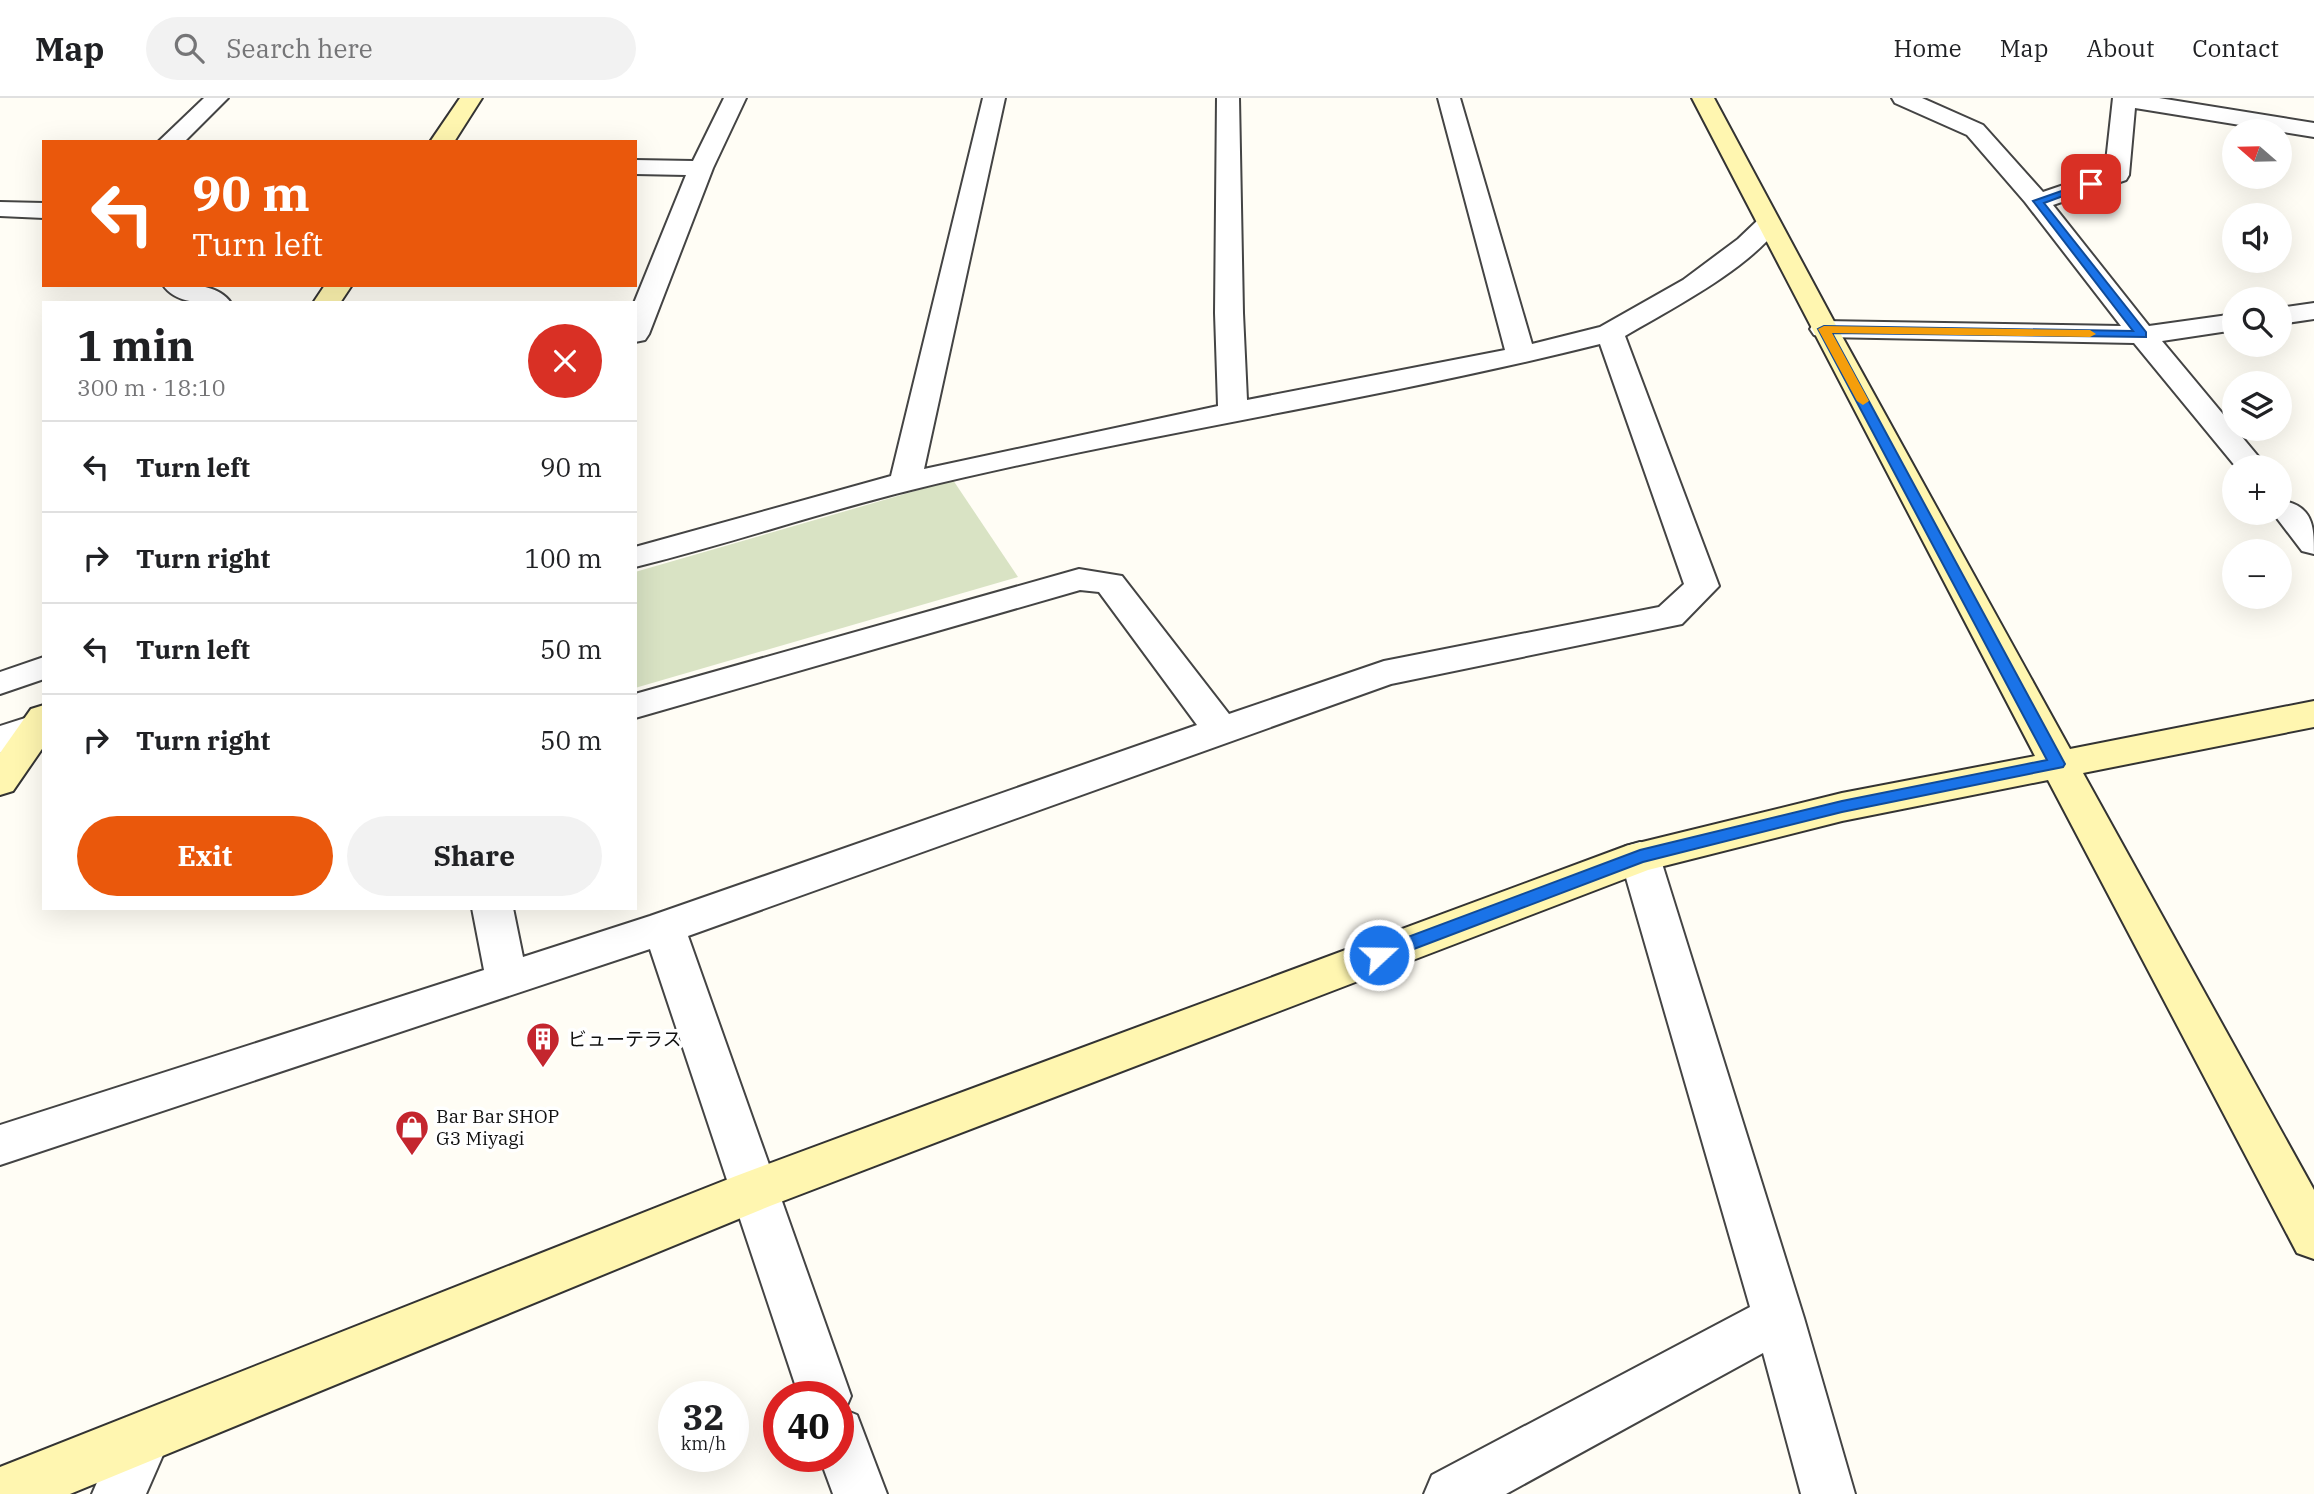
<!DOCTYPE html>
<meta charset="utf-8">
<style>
:root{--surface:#fff;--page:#f2f2f2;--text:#202124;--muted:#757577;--line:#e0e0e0;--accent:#ea580c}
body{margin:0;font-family:"IBM Plex Serif","Noto Sans JP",serif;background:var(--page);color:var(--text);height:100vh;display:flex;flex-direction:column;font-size:26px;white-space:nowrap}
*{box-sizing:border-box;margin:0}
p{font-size:23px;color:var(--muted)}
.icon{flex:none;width:38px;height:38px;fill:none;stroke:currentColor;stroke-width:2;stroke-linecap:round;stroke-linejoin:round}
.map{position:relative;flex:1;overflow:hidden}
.sheet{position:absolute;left:42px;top:203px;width:595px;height:609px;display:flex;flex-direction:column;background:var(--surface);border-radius:0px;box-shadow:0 7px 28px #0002}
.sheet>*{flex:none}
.top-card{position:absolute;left:42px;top:42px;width:595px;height:147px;border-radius:0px;box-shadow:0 7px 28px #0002;background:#ea580c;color:#fff;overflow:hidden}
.needle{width:46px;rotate:290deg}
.tools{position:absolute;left:2222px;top:21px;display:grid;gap:14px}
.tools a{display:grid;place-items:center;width:70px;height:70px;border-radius:50%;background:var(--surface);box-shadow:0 7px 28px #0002;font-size:35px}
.speed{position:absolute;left:658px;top:1283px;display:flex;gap:14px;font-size:35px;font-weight:700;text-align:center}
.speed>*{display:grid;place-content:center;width:91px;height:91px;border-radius:50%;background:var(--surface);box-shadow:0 7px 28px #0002;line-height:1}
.speed small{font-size:18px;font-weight:400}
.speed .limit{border:10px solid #d22;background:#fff;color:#111}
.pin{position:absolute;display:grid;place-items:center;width:60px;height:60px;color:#fff;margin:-30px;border-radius:14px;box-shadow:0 4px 10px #0006}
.me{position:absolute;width:77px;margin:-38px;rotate:69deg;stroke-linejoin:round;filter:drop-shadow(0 0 5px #0008)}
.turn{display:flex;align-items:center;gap:24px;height:147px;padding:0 35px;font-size:32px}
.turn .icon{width:91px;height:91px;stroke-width:2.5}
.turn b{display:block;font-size:49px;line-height:60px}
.round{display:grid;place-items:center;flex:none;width:74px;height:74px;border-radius:37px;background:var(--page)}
.head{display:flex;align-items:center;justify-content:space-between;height:119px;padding:0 35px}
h1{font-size:42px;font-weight:700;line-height:52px}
.cta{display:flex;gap:14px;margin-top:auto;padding:14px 35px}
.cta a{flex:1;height:80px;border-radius:42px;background:var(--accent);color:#fff;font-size:28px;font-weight:700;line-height:80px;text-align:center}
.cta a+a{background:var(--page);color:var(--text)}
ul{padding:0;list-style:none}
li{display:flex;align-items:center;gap:21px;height:91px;padding:0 35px;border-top:2px solid var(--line)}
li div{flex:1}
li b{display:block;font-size:26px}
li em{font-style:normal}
header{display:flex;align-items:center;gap:42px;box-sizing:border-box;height:98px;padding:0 35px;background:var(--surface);border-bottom:2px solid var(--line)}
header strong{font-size:33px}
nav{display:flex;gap:38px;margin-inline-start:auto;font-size:24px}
.search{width:490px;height:63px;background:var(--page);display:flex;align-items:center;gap:18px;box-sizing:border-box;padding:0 24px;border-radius:38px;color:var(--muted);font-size:26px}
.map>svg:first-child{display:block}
</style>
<header>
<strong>Map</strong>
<div class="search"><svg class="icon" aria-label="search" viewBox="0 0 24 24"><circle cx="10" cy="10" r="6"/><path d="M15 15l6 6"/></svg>Search here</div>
<nav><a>Home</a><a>Map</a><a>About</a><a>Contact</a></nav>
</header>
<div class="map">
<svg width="2314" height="1396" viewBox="0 0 2314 1396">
<rect width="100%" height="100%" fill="#fffdf5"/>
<path fill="#d9e3c4" d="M953 382 1018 479 635 590V474Z"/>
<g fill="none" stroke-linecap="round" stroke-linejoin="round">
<g stroke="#444" stroke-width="4">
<path id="lane" d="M44 559V581L0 596V574Z"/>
</g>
<g stroke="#444" stroke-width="4">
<g id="street">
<path d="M204 0H228L184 44H158Z"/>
<path d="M724 0H746L713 70 649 236 645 242 635 244 634 205 686 77 635 76V62L693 63Z"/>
<path d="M983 0H1005L924 371 1218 308 1215 215 1217 0H1239L1243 215 1247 302 1505 252 1438 0H1460L1532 246 1600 229 1683 182 1738 141 1759 121 1768 118 1777 121 1781 126C1751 170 1671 211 1625 238L1719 488 1682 526 1391 586 688 838 851 1298 845 1312 857 1317 887 1396H833L819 1358H838V1298H799L650 851 0 1067V1027L484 872 472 810H513L523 859 650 818 1197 627 1099 494 1080 492 635 620V596L1079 471 1122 478 1229 616 1384 563 1659 509 1684 486 1600 246C1372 303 1139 336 911 392 818 415 728 446 635 469V449L891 378Z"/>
<path d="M1892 0H1922L1983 27 2043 94 2105 73 2113 0H2159L2314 25V39L2135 10 2129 77 2126 82 2053 107 2149 228 2235 216V232L2162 243 2267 369H2236L2134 245 1824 239 1814 237 1810 231 1814 225 1824 223 2121 228 2025 104 1967 37 1895 5Z"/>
<path d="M0 104 44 105V120L0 118Z"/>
<path d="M163 187C184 187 217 184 231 205 210 205 177 208 163 187Z"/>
<path d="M2314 205V221L2280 226V210Z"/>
<path d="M2288 404C2314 411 2314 432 2314 456L2302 453 2273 415H2280V406Z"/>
<path d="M44 614V641L0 655V628Z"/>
<path d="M1640 744 1654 748 1660 759 1804 1220 1855 1396H1801L1763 1255 1506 1396H1424L1432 1377 1750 1209 1620 759 1626 748Z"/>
<path d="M143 1314 162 1322 170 1341 146 1396H92L124 1322Z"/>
</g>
</g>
<g stroke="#333" stroke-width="4">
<g id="secondary">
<path d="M460 0H482L454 44H430Z"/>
<path d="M1692 0H1714L1838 231 2070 651 2314 603V629L2083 675 2314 1092V1161L2297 1155 2048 682 1842 723 1648 772 770 1108 70 1396H0V1369L736 1078 1626 748 1842 695 2035 658Z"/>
<path d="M325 187H352L340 205H313Z"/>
<path d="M44 607V648L13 693 0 697V655L31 611Z"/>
</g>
</g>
<use href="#lane" fill="#fff" fill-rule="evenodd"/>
<use href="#street" fill="#fff" fill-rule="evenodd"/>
<use href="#secondary" fill="#fff6b0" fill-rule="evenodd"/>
</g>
<path fill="#1a73e8" stroke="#114b97" stroke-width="2" d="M2087 84 2096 86 2044 105 2146 234V239L1832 235 2065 666 2063 669 1842 714 1643 764 1385 862H1373L1370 857 1373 852 1640 752 1842 703 2047 662 1818 231 1824 228 2133 233 2033 103Z"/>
<path fill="#f59e0b" d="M1824 228 2090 232 2096 236 2090 239 1832 235 1869 303 1863 307 1857 303 1818 231Z"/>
<defs>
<g id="building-pin" transform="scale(1.75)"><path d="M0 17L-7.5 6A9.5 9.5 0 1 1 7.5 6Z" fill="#c4262e" stroke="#fff"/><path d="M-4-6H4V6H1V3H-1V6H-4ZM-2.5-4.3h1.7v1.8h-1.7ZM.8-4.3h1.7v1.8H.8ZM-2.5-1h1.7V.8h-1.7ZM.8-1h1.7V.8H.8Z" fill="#fff"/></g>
<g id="shop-pin" transform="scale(1.75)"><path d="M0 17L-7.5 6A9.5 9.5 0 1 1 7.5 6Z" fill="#c4262e" stroke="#fff"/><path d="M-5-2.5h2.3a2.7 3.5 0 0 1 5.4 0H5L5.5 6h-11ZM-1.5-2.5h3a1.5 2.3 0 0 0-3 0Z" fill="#fff"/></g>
</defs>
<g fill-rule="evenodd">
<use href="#building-pin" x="543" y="941"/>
<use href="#shop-pin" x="412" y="1029"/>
</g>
<g text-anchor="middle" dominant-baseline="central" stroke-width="7" stroke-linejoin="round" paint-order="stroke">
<g font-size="19" fill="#111" stroke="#fff" text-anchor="start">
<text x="568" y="941">ビューテラス</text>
<text x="436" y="1018">Bar Bar SHOP<tspan x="436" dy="22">G3 Miyagi</tspan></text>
</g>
</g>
</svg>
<div class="tools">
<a><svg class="needle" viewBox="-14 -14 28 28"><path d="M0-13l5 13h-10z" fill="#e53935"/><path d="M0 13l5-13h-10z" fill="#757577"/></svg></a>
<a><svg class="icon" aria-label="sound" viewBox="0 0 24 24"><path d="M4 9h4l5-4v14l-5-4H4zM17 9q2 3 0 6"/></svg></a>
<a><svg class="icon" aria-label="search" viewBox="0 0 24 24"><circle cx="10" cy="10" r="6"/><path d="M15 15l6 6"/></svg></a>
<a><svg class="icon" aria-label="layers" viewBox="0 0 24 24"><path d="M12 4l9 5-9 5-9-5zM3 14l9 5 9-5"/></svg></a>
<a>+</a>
<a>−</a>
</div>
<div class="speed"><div>32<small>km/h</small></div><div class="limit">40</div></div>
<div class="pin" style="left:2091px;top:86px;background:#d93025"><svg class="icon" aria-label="arrive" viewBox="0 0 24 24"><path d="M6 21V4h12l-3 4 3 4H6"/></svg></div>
<svg class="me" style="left:1379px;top:857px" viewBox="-20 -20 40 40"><circle r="17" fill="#1a73e8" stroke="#fff" stroke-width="3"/><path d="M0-11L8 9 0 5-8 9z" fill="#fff"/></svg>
<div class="top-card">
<div class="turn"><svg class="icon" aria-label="left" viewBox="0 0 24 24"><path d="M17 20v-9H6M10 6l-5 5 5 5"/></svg><div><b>90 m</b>Turn left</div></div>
</div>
<section class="sheet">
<div class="head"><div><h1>1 min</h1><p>300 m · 18:10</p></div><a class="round" style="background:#d93025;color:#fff"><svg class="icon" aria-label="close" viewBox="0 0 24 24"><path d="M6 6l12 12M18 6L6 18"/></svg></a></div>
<ul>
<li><svg class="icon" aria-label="left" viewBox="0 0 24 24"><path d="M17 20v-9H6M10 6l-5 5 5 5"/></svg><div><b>Turn left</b></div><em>90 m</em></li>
<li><svg class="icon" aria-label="right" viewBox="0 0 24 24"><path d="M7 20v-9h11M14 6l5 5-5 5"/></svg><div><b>Turn right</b></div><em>100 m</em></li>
<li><svg class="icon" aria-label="left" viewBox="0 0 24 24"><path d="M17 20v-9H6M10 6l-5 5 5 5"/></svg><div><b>Turn left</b></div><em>50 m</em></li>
<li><svg class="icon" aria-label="right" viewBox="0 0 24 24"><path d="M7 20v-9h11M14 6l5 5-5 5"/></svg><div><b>Turn right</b></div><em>50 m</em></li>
</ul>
<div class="cta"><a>Exit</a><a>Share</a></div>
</section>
</div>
